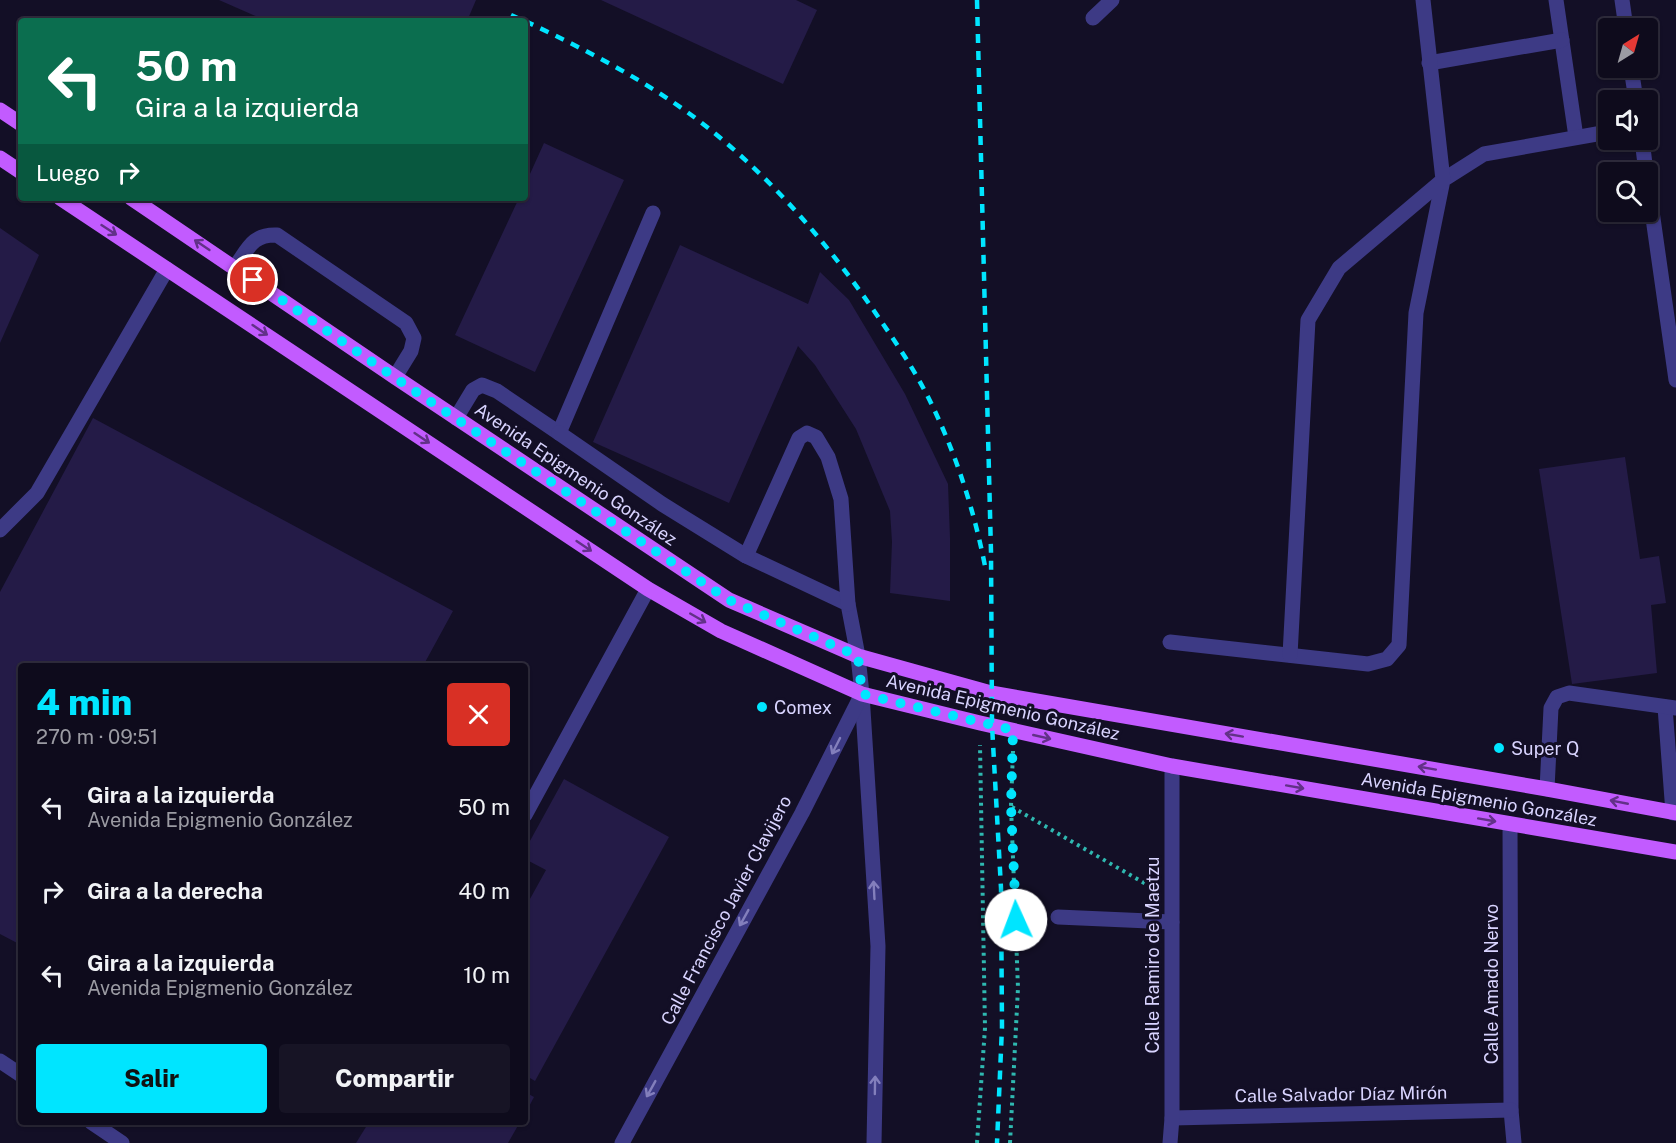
<!DOCTYPE html>
<html lang="es">
<meta charset="utf-8">
<style>
:root{--surface:#0e0b1c;--page:#171425;--text:#f1f3f6;--muted:#9b9ba3;--line:#2e2b3b;--accent:#00e5ff}
body{margin:0;font-family:"Public Sans",sans-serif;background:var(--page);color:var(--text);height:100vh;display:flex;flex-direction:column;font-size:22px;white-space:nowrap}
*{box-sizing:border-box;margin:0}
p{font-size:20px;color:var(--muted)}
.icon{flex:none;width:33px;height:33px;fill:none;stroke:currentColor;stroke-width:2;stroke-linecap:round;stroke-linejoin:round}
.map{position:relative;flex:1;overflow:hidden}
.side{position:absolute;left:18px;top:663px;width:510px;height:462px;display:flex;flex-direction:column;background:var(--surface);border-radius:6px;box-shadow:0 2px 4px #0004,0 0 0 2px var(--line)}
.side>*{flex:none}
.guide{position:absolute;left:18px;top:18px;width:510px;height:183px;border-radius:6px;box-shadow:0 2px 4px #0004,0 0 0 2px var(--line);background:#0b6e4f;color:#fff;overflow:hidden}
.needle{width:39px;rotate:37deg}
.tools{position:absolute;left:1598px;top:18px;display:grid;gap:12px}
.tools a{display:grid;place-items:center;width:60px;height:60px;border-radius:6px;background:var(--surface);box-shadow:0 2px 4px #0004,0 0 0 2px var(--line);font-size:30px}
.pin{position:absolute;display:grid;place-items:center;width:51px;height:51px;color:#fff;margin:-26px;border:3px solid #fff;border-radius:50%;box-shadow:0 2px 6px #0007}
.me{position:absolute;width:66px;margin:-33px;rotate:358deg;stroke-linejoin:round;filter:drop-shadow(0 0 4px #0008)}
.turn{display:flex;align-items:center;gap:21px;height:126px;padding:0 18px;font-size:27px}
.turn .icon{width:78px;height:78px;stroke-width:2.5}
.turn b{display:block;font-size:42px;line-height:51px}
.then{display:flex;align-items:center;height:57px;padding:0 18px;background:#0003;gap:12px;font-size:22px}
.round{display:grid;place-items:center;flex:none;width:63px;height:63px;border-radius:6px;background:var(--page)}
.headline{display:flex;align-items:center;justify-content:space-between;height:102px;padding:0 18px}
h1{font-size:36px;font-weight:800;line-height:45px;color:var(--accent)}
.primary-button{display:flex;gap:12px;margin-top:auto;padding:12px 18px}
.primary-button a{flex:1;height:69px;border-radius:6px;background:var(--accent);color:#111;font-size:24px;font-weight:800;line-height:69px;text-align:center}
.primary-button a+a{background:var(--page);color:var(--text)}
ul{padding:0;list-style:none}
li{display:flex;align-items:center;gap:18px;height:84px;padding:0 18px}
li div{flex:1}
li b{display:block;font-size:22px}
li em{font-style:normal}
.map>svg:first-child{display:block}
</style>
<div class="map">
<svg width="1676" height="1143" viewBox="0 0 1676 1143">
<rect width="100%" height="100%" fill="#130f26"/>
<g fill="#241b47">
<path d="M219 0H476L467 21H267Z"/>
<path d="M601 0H796L817 10 783 84Z"/>
<path d="M544 143 624 180 535 372 455 335 519 198H525V185Z"/>
<path d="M0 228 39 255 0 343Z"/>
<path d="M680 245 808 304 820 272 849 300 905 394 948 484 950 538V601L890 593 892 542 890 511 856 429 815 365 798 346 729 503 593 442Z"/>
<path d="M93 418 453 611 423 666H21V945L0 934V592Z"/>
<path d="M1625 457 1640 559 1659 556 1666 603 1651 605 1657 673 1572 684 1539 469Z"/>
<path d="M564 779 669 837 535 1081 525 1075V908L546 870 525 859V850Z"/>
<path d="M525 1092 534 1097 525 1114Z"/>
<path d="M369 1122H520L508 1143H356Z"/>
</g>
<g fill="none" stroke-linecap="round" stroke-linejoin="round">
<g stroke="#2fb8b0" stroke-width="4" stroke-dasharray="3 4.5" stroke-linecap="butt">
<path d="M1012 807 1151 887"/>
<path d="M977 1143 985 1028 980 745"/>
<path d="M1010 1143 1018 988 1011 806 1013 751"/>
</g>
<g stroke="#3d3a85" stroke-width="15">
<path d="M1556 0 1576 137"/>
<path d="M1622 0 1626 28"/>
<path d="M1093 18 1112 0"/>
<path d="M1429 63 1562 40"/>
<path d="M1631 68 1636 100"/>
<path d="M1642 140 1646 172"/>
<path d="M1647 176 1676 380"/>
<path d="M235 267C248 249 252 234 277 235L406 323 414 338 411 351 395 377"/>
<path d="M456 418 473 390 482 385 497 391 559 433 653 213"/>
<path d="M559 433 662 504 746 556 848 604 858 656 862 694 878 946 874 1143"/>
<path d="M0 530 37 493 167 269"/>
<path d="M746 556 799 438 807 433 816 437 828 457 841 499 848 604"/>
<path d="M1170 642 1368 664 1387 659 1399 645 1416 313 1443 180 1484 154 1608 132"/>
<path d="M1290 655 1308 320 1339 268 1443 180 1423 0"/>
<path d="M1665 707 1673 813"/>
<path d="M1547 789 1551 708 1557 697 1569 693 1676 708"/>
<path d="M525 815 648 589"/>
<path d="M1510 824 1511 1110 1514 1143"/>
<path d="M1058 917 1172 922"/>
<path d="M0 1061 21 1075"/>
<path d="M1172 1118 1511 1110"/>
<path d="M91 1122 122 1143"/>
<path d="M622 1143 802 813 862 694"/>
<path d="M1170 1143 1172 1118V766"/>
</g>
<g stroke="#c25bff" stroke-width="15">
<path d="M0 110 21 124"/>
<path d="M0 158 21 172"/>
<path d="M60 198 648 589 721 631 862 694 980 723 1172 766 1676 852"/>
<path d="M131 198 395 377 729 600 858 656 991 693 1547 789 1676 813"/>
</g>
<g stroke="#00e5ff" stroke-width="4.5" stroke-dasharray="9 8" stroke-linecap="butt">
<path d="M977 0 991 552 992 725 1001 888 1002 1027 997 1143"/>
<path d="M511 15 524 21"/>
<path d="M525 21C586 50 645 80 698 120 771 176 830 246 881 321 899 347 917 374 931 403 956 454 974 510 985 566"/>
</g>
</g>
<defs><path id="oneway-shaft" d="M-6 0H5M1.5-3L5.5 0L1.5 3" fill="none" stroke-width="1.6" stroke-linecap="round" stroke-linejoin="round" transform="scale(1.5)"/></defs>
<g stroke="#623188">
<use href="#oneway-shaft" transform="translate(109 230) rotate(33)"/>
<use href="#oneway-shaft" transform="translate(202 245) rotate(-146)"/>
<use href="#oneway-shaft" transform="translate(260 330) rotate(34)"/>
<use href="#oneway-shaft" transform="translate(422 438) rotate(34)"/>
<use href="#oneway-shaft" transform="translate(584 546) rotate(34)"/>
<use href="#oneway-shaft" transform="translate(698 618) rotate(30)"/>
<use href="#oneway-shaft" transform="translate(1234 735) rotate(-170)"/>
<use href="#oneway-shaft" transform="translate(1042 737) rotate(13)"/>
<use href="#oneway-shaft" transform="translate(1427 768) rotate(-170)"/>
<use href="#oneway-shaft" transform="translate(1295 787) rotate(10)"/>
<use href="#oneway-shaft" transform="translate(1619 802) rotate(-169)"/>
<use href="#oneway-shaft" transform="translate(1487 820) rotate(10)"/>
</g>
<g stroke="#837fbc">
<use href="#oneway-shaft" transform="translate(836 746) rotate(117)"/>
<use href="#oneway-shaft" transform="translate(874 890) rotate(-93)"/>
<use href="#oneway-shaft" transform="translate(744 918) rotate(119)"/>
<use href="#oneway-shaft" transform="translate(875 1085) rotate(-89)"/>
<use href="#oneway-shaft" transform="translate(651 1089) rotate(119)"/>
</g>
<g fill="none" stroke-linecap="round" stroke-linejoin="round">
<path stroke="#00e5ff" stroke-width="10" stroke-dasharray="0 18" d="M253 280 410 388 729 600 858 656 862 694 1013 730 1011 806 1016 920"/>
</g>
<g fill="#00e5ff" stroke="#130f26" stroke-width="2">
<circle cx="762" cy="707" r="6"/>
<circle cx="1499" cy="748" r="6"/>
</g>
<g text-anchor="middle" dominant-baseline="central" stroke-width="6" stroke-linejoin="round" paint-order="stroke">
<g font-size="18" fill="#d9d4ff" stroke="#130f26">
<text transform="translate(576 474) rotate(34)">Avenida Epigmenio González</text>
<text transform="translate(1003 707) rotate(13)">Avenida Epigmenio González</text>
<text transform="translate(1479 799) rotate(10)">Avenida Epigmenio González</text>
<text transform="translate(726 910) rotate(-62)">Calle Francisco Javier Clavijero</text>
<text transform="translate(1152 955) rotate(-90)">Calle Ramiro de Maetzu</text>
<text transform="translate(1491 984) rotate(-90)">Calle Amado Nervo</text>
<text transform="translate(1341 1094) rotate(-1)">Calle Salvador Díaz Mirón</text>
</g>
<g font-size="18" fill="#d9d4ff" stroke="#130f26" text-anchor="start">
<text x="774" y="707">Comex</text>
<text x="1511" y="748">Super Q</text>
</g>
</g>
</svg>
<div class="tools">
<a><svg class="needle" viewBox="-14 -14 28 28"><path d="M0-13l5 13h-10z" fill="#e53935"/><path d="M0 13l5-13h-10z" fill="#9b9ba3"/></svg></a>
<a><svg class="icon" aria-label="sound" viewBox="0 0 24 24"><path d="M4 9h4l5-4v14l-5-4H4zM17 9q2 3 0 6"/></svg></a>
<a><svg class="icon" aria-label="search" viewBox="0 0 24 24"><circle cx="10" cy="10" r="6"/><path d="M15 15l6 6"/></svg></a>
</div>
<div class="pin" style="left:253px;top:280px;background:#d93025"><svg class="icon" aria-label="arrive" viewBox="0 0 24 24"><path d="M6 21V4h12l-3 4 3 4H6"/></svg></div>
<svg class="me" style="left:1016px;top:920px" viewBox="-20 -20 40 40"><circle r="19" fill="#fff"/><path d="M0-13L10 11 0 6-10 11z" fill="#00e5ff"/></svg>
<div class="guide">
<div class="turn"><svg class="icon" aria-label="left" viewBox="0 0 24 24"><path d="M17 20v-9H6M10 6l-5 5 5 5"/></svg><div><b>50 m</b>Gira a la izquierda</div></div>
<div class="then">Luego<svg class="icon" aria-label="right" viewBox="0 0 24 24"><path d="M7 20v-9h11M14 6l5 5-5 5"/></svg></div>
</div>
<section class="side">
<div class="headline"><div><h1>4 min</h1><p>270 m · 09:51</p></div><a class="round" style="background:#d93025;color:#fff"><svg class="icon" aria-label="close" viewBox="0 0 24 24"><path d="M6 6l12 12M18 6L6 18"/></svg></a></div>
<ul>
<li><svg class="icon" aria-label="left" viewBox="0 0 24 24"><path d="M17 20v-9H6M10 6l-5 5 5 5"/></svg><div><b>Gira a la izquierda</b><p>Avenida Epigmenio González</p></div><em>50 m</em></li>
<li><svg class="icon" aria-label="right" viewBox="0 0 24 24"><path d="M7 20v-9h11M14 6l5 5-5 5"/></svg><div><b>Gira a la derecha</b></div><em>40 m</em></li>
<li><svg class="icon" aria-label="left" viewBox="0 0 24 24"><path d="M17 20v-9H6M10 6l-5 5 5 5"/></svg><div><b>Gira a la izquierda</b><p>Avenida Epigmenio González</p></div><em>10 m</em></li>
</ul>
<div class="primary-button"><a>Salir</a><a>Compartir</a></div>
</section>
</div>
